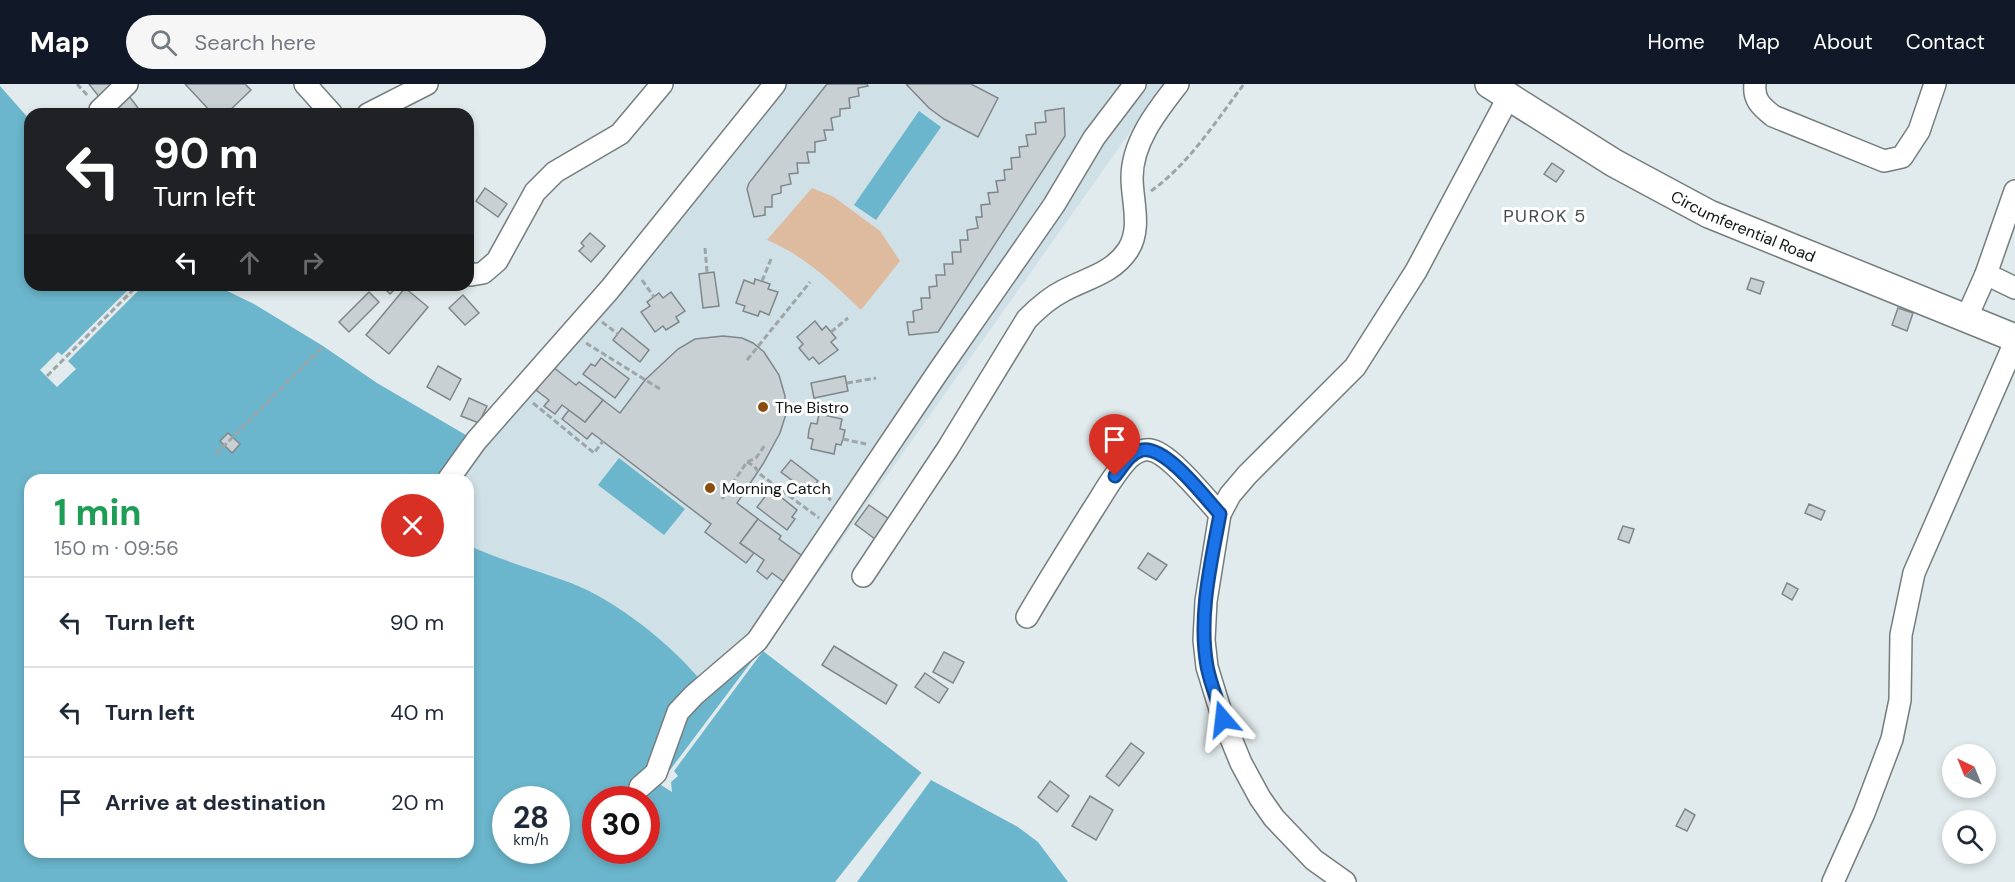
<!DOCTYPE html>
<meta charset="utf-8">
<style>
:root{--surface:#fff;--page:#f6f6f7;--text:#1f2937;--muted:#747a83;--line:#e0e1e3;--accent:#111827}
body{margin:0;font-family:"DM Sans",sans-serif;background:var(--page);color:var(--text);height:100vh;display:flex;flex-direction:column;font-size:22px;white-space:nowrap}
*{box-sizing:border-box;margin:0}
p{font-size:20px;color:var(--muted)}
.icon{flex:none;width:33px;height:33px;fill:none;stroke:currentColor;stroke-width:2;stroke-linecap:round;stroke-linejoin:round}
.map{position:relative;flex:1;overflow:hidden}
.panel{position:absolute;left:24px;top:390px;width:450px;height:384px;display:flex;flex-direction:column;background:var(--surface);border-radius:18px;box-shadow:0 3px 9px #0003}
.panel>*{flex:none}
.banner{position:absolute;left:24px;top:24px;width:450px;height:183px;border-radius:18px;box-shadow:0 3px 9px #0003;background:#202124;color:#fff;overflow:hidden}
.needle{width:39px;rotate:317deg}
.tools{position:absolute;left:1942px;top:660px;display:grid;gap:12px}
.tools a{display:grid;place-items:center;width:54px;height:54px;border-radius:50%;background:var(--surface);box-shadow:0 3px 9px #0003;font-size:30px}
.speed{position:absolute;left:492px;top:702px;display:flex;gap:12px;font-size:30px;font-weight:700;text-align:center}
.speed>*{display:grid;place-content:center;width:78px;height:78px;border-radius:50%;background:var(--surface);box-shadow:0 3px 9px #0003;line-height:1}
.speed small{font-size:15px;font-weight:400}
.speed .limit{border:9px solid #d22;background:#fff;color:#111}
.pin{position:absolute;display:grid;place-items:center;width:51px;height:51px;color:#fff;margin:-62px -26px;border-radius:50% 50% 50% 0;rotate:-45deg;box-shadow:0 0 6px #0007}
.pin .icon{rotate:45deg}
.me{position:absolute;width:66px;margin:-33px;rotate:343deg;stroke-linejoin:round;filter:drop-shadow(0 0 4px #0008)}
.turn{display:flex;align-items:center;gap:21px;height:126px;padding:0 30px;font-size:27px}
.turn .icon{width:78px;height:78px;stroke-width:2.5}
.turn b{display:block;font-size:42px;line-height:51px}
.lanes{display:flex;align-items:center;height:57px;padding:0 30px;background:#0003;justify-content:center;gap:30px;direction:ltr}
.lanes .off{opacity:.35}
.round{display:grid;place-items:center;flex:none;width:63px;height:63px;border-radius:32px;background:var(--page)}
.overview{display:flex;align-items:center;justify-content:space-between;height:102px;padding:0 30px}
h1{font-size:36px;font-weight:700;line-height:45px;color:#1e9e55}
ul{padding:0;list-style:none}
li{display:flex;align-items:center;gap:18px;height:90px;padding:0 30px;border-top:2px solid var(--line)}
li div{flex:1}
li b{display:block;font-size:22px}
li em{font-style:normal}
header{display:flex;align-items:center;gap:36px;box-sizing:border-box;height:84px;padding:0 30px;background:var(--accent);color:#fff}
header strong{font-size:28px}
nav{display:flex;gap:33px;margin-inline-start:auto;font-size:21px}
.search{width:420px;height:54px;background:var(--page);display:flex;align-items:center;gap:15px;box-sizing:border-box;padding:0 21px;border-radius:33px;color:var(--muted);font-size:22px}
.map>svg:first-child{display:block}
</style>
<header>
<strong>Map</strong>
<div class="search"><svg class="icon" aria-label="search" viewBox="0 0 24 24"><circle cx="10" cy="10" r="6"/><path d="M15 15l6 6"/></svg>Search here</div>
<nav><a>Home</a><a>Map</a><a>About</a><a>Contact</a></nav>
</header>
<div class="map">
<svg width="2015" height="798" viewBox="0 0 2015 798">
<rect width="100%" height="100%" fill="#e1eaec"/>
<path fill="#cfe0e6" d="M764 0H1164L763 567 750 557 702 598 638 538 607 518 573 500 494 474 468 461V396H452L471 354Z"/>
<path fill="#deba9f" d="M812 104 834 113 880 147 900 177 861 226C832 198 805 172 767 156Z"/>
<g fill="#6bb6cc" fill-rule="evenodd">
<path d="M0 2 30 36V201H215L254 220 323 262 377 299 471 354 452 396H30V768H468V461C502 477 537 486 571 499 617 517 671 560 702 598L750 557 931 696 1018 743 1038 758 1068 798H0ZM506 716H556V766H506ZM596 716H646V766H596Z"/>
<path d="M919 27 941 43 876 136 854 121Z"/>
<path d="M619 374 685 425 664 451 598 401Z"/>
</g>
<g fill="#e1eaec">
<path d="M133 201H144L68 277 76 285 57 303 40 286 58 268 62 271Z"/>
<path d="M750 557 763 567 674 687 678 692 671 698 672 708 661 701 663 692 668 685 670 686 758 569 683 626 681 650 675 656 659 694 628 715 596 716 595 733 591 726V720L595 715 603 712 609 714 649 689 675 622Z"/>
<path d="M922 688 931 696 857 798H835Z"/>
</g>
<g fill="#c8d0d3" stroke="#7f878a" stroke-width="1.5">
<path d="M89 0H116L100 14Z"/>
<path d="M185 0H245L251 6 226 30H213Z"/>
<path d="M827 0H867L868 2 858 4 859 12 849 14 850 24 840 25V32L831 34 833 46H824L826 56 815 58V68H807L809 79H797L798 89 789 90 791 100 781 102V109L772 111V123H765V131L754 133 747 105 749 99Z"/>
<path d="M906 0H971L998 14 978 53 944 35 929 24Z"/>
<path d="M126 8 138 24 131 30H116L109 22Z"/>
<path d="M1064 24 1065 52 938 248 909 251 907 238H914L913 227 922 225 921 214H930L929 203 937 202 936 191H945L944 180H953L952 168H961L960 156H968L967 146 978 144 976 133H982L981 121 990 120 988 109 998 108 996 97 1005 96 1004 86 1012 85 1011 74 1020 73 1019 63 1028 62 1026 51 1036 50 1035 39 1046 38 1045 27Z"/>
<path d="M1552 79 1564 87 1556 98 1544 90Z"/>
<path d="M485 104 507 120 498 133 476 117Z"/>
<path d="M590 149 605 162 591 178 579 167 584 162 581 159Z"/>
<path d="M714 188 719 222 703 224 699 190Z"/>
<path d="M1751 194 1764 198 1760 210 1747 205Z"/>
<path d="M755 195 770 200 768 205 778 208 769 231 760 227 758 232 743 227 745 222 736 219 744 196 754 200Z"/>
<path d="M381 201H399L390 210Z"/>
<path d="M405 204 428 223 389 270 366 251Z"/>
<path d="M369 208 379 218 349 248 339 238Z"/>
<path d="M671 208 685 227 676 233 679 238 666 246 663 242 655 248 641 228 650 222 647 218 659 209 663 214Z"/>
<path d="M463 211 479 229 465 241 449 224Z"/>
<path d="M1898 224 1913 229 1907 247 1892 241Z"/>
<path d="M815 237 822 246 826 242 836 254 831 258 838 266 819 280 813 273 809 276 799 264 803 260 797 253Z"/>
<path d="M622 244 649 266 640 278 613 256Z"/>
<path d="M723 252 742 254 753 259 764 268 779 291 785 312 786 330 780 349 763 380 737 419 758 435 740 459 754 469 746 479 705 448 711 440 592 349 587 355 562 335 569 326 585 338 603 316 620 329 645 296 678 265 695 255Z"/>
<path d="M601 274 629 295 615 314 583 290 591 280 595 282Z"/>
<path d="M438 282 461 295 450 316 427 303Z"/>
<path d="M553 283 576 301 579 298 603 316 585 338 562 321 555 330 544 322 549 316 536 306Z"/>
<path d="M845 292 848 307 814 314 811 299Z"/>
<path d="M469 314 487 322 479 339 461 332Z"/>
<path d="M819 330 842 335 840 345 845 346 843 355 841 361 836 360 834 370 811 365 813 355 808 354 809 346 811 339 817 340Z"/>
<path d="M228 349 240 360 232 369 220 357Z"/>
<path d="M791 376 818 397 809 409 781 388Z"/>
<path d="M771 405 797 426 792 433 795 435 787 446 757 423Z"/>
<path d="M1809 420 1825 427 1821 436 1805 429Z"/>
<path d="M869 421 889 435 875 455 855 440Z"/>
<path d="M758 435 781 452 779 455 805 474 787 500 772 489 767 495 757 487 764 476 740 459Z"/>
<path d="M1623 442 1634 445 1629 459 1618 455Z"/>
<path d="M1148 469 1167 481 1156 496 1138 484Z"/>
<path d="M1787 499 1798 505 1792 516 1782 510Z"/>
<path d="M834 562 897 601 886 620 822 581Z"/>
<path d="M944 568 964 578 953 599 933 588Z"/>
<path d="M925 589 948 605 939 619 915 603Z"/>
<path d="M1131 659 1144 669 1119 702 1106 692Z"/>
<path d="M1050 697 1069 712 1057 728 1038 713Z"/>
<path d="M1090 712 1113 726 1096 756 1072 742Z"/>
<path d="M1685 725 1695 731 1687 747 1676 742Z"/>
</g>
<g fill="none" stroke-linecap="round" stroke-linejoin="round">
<g stroke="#757d7f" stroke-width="24">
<g id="minor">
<path d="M305 0 332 30"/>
<path d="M1755 0C1753 16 1762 23 1773 32L1884 77 1902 73 1919 47 1935 0"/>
<path d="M100 26 127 0"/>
<path d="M368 30 427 0"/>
<path d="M2015 107 1986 190 2015 204"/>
<path d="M468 188 471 191 483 189 497 177 535 108 555 88 620 50 662 0"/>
<path d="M1966 235 1986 190"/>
<path d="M448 396 476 357 610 205 775 0"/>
<path d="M863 492 948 364 1027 235C1038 224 1049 214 1063 207 1087 194 1112 190 1128 166 1142 145 1132 116 1132 94 1132 58 1157 27 1178 0"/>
<path d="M1027 533C1048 497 1070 462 1092 427 1104 409 1114 389 1129 374 1135 369 1142 365 1150 366 1169 368 1206 415 1220 430"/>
<path d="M640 703 656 689 678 628 694 611 757 557 938 288 1054 121 1094 54 1135 0"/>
<path d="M1345 798 1314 776 1274 734 1260 714 1241 679 1223 635 1207 583 1204 556 1206 517 1220 430 1230 411 1247 391 1355 283 1416 187 1509 12"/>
<path d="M1833 798 1864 729 1892 655 1900 616 1901 551 1914 489 2015 258"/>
</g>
</g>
<g stroke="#757d7f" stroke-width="30">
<g id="major">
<path id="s1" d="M1489 0 1614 79 1709 130 2015 254"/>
</g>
</g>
<g stroke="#9ea5a6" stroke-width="3" stroke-dasharray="6 3" stroke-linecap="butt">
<path d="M77 0 88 12"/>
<path d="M1151 107C1189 80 1216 37 1244 0"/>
<path d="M705 164 707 188"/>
<path d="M642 196 654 213"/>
<path d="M762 197 771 175"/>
<path d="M292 201H293"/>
<path d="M312 201 322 205 330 201"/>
<path d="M602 238 618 250"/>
<path d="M831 248 848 234"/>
<path d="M586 259 660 305"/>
<path d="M747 276 810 198"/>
<path d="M47 292 138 201"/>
<path d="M847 299 876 294"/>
<path d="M533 319 594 369 603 357"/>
<path d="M843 355 866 360"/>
<path d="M216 370 323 262"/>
<path d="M747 378 754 382 761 391 819 434"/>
<path d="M814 403 831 416"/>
<path d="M722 415 747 378 756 374 765 361"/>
</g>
<use href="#minor" stroke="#fff" stroke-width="21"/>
<use href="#major" stroke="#fff" stroke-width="27"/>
</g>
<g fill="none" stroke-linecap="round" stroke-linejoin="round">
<g stroke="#114b97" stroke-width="15">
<path id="route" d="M1115 392C1123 382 1130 369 1142 366 1166 361 1205 414 1220 430 1211 479 1198 532 1207 582 1210 599 1218 617 1223 635"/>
</g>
<use href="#route" stroke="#1a73e8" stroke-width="10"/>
</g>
<g fill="#8a4d0f" stroke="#fff" stroke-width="2">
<circle cx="763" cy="323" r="6"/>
<circle cx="710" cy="404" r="6"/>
</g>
<g text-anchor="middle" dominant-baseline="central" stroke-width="6" stroke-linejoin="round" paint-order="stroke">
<g font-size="16" fill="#111415" stroke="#fff">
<text stroke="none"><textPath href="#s1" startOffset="292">Circumferential Road</textPath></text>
</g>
<g font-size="16" fill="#111415" stroke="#fff" text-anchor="start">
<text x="775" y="323">The Bistro</text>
<text x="722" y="404">Morning Catch</text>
</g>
<g font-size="18" letter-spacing="1.5" fill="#454c4e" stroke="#fff">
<text x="1545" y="132">PUROK 5</text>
</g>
</g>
</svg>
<div class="tools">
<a><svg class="needle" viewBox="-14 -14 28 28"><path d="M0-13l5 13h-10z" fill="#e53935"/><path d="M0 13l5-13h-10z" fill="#747a83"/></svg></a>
<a><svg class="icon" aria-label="search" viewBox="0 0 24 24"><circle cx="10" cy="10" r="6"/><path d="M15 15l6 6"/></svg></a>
</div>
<div class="speed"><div>28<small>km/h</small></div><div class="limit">30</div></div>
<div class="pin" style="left:1115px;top:392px;background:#d93025"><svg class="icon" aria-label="arrive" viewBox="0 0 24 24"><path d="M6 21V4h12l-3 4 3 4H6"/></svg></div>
<svg class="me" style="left:1223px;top:635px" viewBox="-20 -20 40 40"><path d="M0-17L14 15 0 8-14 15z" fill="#1a73e8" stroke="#fff" stroke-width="4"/></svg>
<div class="banner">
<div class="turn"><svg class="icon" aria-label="left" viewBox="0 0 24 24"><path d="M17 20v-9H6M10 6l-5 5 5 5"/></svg><div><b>90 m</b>Turn left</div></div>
<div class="lanes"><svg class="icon" aria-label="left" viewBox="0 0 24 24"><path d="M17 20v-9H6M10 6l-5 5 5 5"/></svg><svg class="icon off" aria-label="ahead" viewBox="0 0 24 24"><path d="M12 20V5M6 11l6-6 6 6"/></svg><svg class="icon off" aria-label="right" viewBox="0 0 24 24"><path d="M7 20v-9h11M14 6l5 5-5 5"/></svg></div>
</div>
<section class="panel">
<div class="overview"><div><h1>1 min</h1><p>150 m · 09:56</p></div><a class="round" style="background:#d93025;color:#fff"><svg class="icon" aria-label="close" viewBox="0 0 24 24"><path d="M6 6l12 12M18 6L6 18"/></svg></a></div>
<ul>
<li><svg class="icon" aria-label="left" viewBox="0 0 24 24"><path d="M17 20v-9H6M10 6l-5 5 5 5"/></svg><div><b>Turn left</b></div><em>90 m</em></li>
<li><svg class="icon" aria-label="left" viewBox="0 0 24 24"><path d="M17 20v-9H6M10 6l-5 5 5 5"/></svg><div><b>Turn left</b></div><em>40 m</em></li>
<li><svg class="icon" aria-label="arrive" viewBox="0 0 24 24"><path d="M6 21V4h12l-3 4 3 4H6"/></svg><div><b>Arrive at destination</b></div><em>20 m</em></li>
</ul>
</section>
</div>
